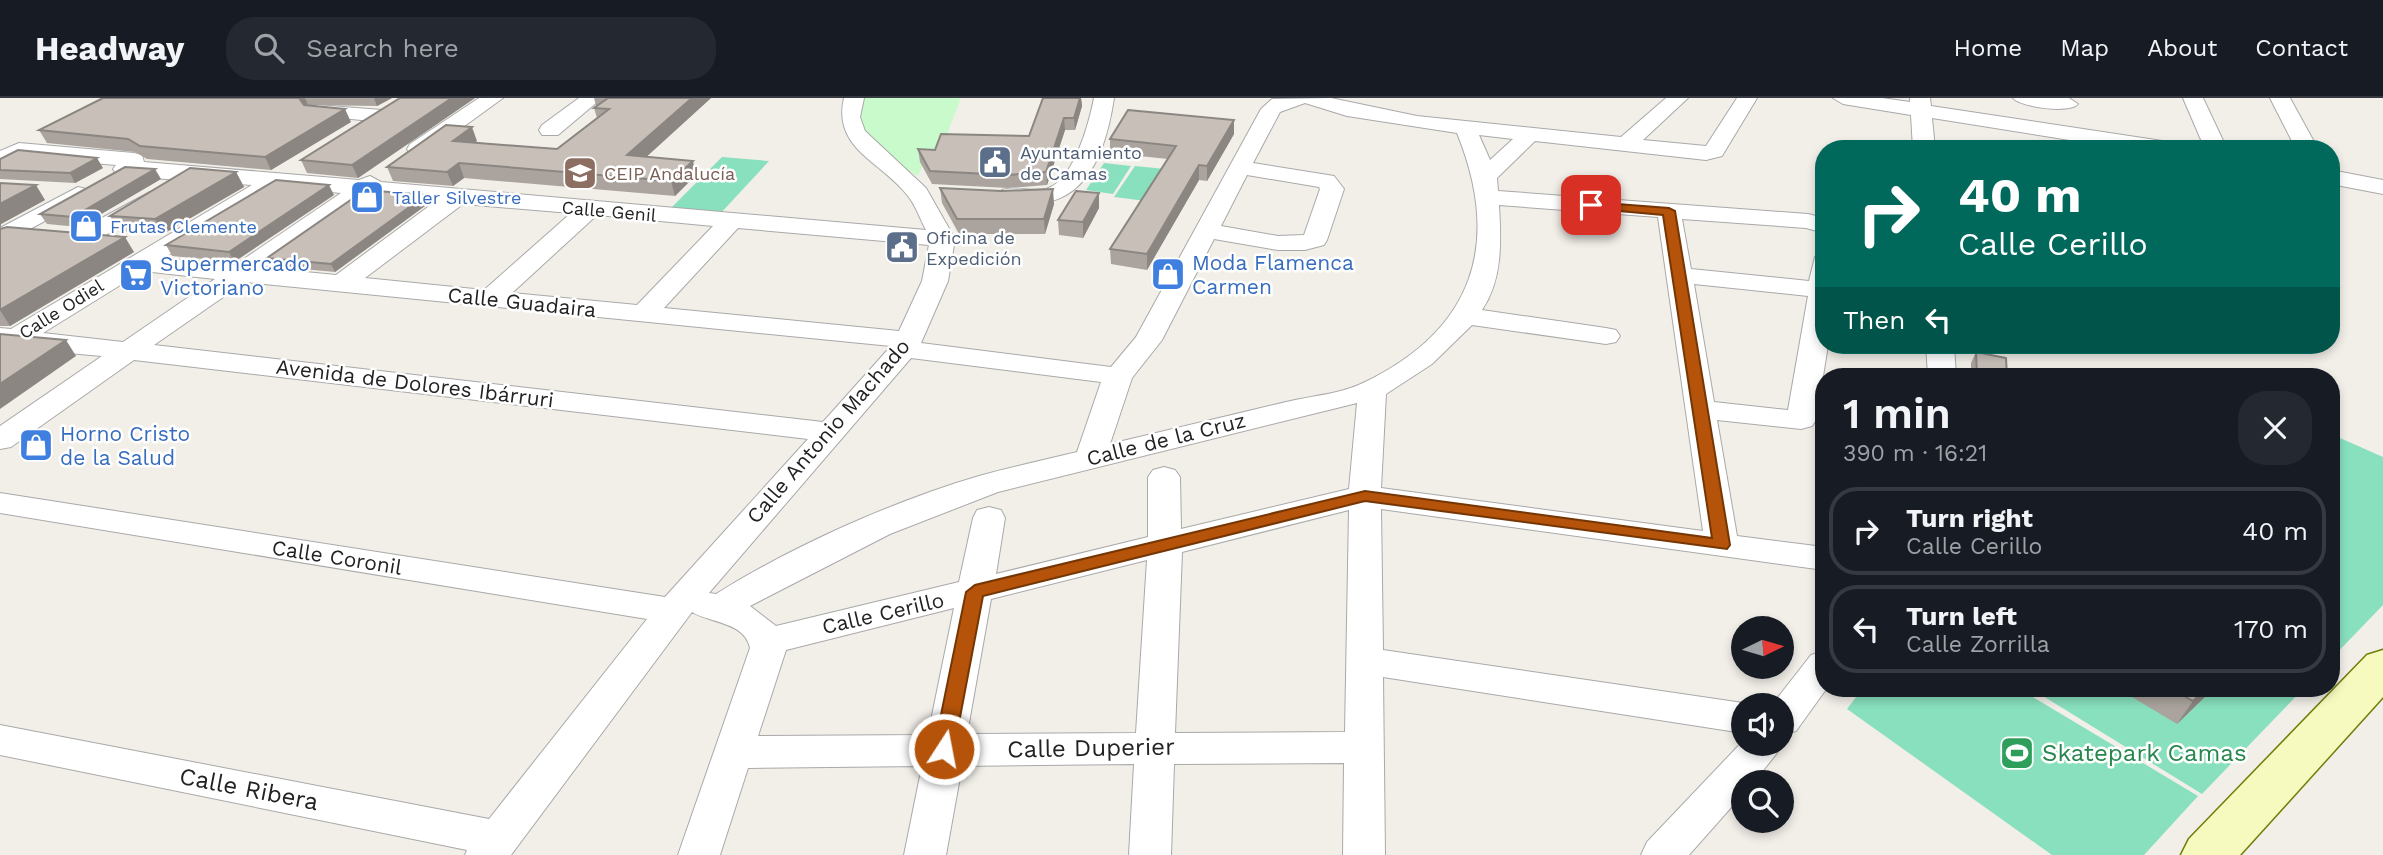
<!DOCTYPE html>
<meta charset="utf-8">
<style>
:root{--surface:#171b24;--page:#242831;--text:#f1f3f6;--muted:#9ea1a6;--line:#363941}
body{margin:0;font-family:"Work Sans",sans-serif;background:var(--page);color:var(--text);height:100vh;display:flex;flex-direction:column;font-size:26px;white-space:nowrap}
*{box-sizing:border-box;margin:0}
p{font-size:23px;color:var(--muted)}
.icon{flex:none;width:38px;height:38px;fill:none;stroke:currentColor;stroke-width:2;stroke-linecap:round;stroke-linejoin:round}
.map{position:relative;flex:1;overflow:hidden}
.panel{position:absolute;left:1815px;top:270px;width:525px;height:329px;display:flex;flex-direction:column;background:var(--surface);border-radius:28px;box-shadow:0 4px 10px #0003}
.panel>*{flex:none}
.hud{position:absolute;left:1815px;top:42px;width:525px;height:214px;border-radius:28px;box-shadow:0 4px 10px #0003;background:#00695c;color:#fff;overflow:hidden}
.needle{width:46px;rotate:85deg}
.fabs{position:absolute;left:1731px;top:518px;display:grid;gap:14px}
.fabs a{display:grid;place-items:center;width:63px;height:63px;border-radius:50%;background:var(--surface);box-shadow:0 4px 10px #0003;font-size:35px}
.pin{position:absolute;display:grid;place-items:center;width:60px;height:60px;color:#fff;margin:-30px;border-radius:14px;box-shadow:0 4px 10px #0006}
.me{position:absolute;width:77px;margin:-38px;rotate:11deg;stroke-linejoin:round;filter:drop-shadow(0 0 5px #0008)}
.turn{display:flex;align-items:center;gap:24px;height:147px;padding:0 28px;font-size:32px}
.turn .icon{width:91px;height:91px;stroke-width:2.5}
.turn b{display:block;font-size:49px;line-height:60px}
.then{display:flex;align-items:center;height:66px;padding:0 28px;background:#0003;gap:14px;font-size:26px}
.round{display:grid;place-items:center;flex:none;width:74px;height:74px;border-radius:28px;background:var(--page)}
.headline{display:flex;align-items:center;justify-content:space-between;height:119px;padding:0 28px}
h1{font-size:42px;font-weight:600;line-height:52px}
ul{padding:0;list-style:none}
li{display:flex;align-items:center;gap:21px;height:88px;margin:0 14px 10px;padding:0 14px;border:4px solid var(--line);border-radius:28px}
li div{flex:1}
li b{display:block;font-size:26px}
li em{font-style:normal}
header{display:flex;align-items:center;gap:42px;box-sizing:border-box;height:98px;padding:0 35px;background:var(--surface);border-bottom:2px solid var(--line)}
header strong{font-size:33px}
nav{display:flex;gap:38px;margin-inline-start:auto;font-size:24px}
.search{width:490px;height:63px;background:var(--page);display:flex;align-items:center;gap:18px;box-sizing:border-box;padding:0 24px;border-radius:28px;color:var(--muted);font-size:26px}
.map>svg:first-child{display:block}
</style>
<header>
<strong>Headway</strong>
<div class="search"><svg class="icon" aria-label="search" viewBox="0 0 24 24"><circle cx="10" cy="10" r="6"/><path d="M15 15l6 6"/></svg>Search here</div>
<nav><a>Home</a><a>Map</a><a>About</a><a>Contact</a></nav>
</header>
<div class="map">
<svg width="2383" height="757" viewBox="0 0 2383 757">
<rect width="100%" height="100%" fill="#f2efe9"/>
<path fill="#c8facc" d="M861 0H961L936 64H924L918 78C886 60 854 40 861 0Z"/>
<g fill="#88e0be">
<path d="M722 59 769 63 719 117 669 112Z"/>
<path d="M1104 65 1131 68 1113 96 1086 92Z"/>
<path d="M1135 68 1165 71 1146 103 1114 99Z"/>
<path d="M2331 336 2383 359V507L2331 561Z"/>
<path d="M1863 590H2018L2198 698 2144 757H2052L1847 611Z"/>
<path d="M2030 590H2304L2202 696Z"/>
</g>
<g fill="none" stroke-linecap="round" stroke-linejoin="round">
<g stroke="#a9a9a9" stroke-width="2">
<g id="street">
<path d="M479 0H503L426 56H410L407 51 410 46Z"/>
<path d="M579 0H602L558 37H542L539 32 542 27Z"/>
<path d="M844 0H864L860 19 865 33 926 90 955 141 948 183 921 245 1111 269 1136 239 1261 11 1272 1 1331 0 1417 18 1621 39 1666 0H1688L1643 42 1706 48 1737 0H1757L1722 58 1706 62 1535 43 1497 80 1498 93 1808 116 1824 120V135L1806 130 1682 121 1691 171 1809 183 1815 159 1824 157V247H1828L1816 322 1812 328 1801 331 1717 322 1737 438 1824 449V472L1381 411 1383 552 1743 605 1750 607H1743V635L1383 579 1385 757H1343L1344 665 1174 666 1171 757H1129L1134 666 962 668 946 757H904L922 668 748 670 720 757H678L750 550C745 524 710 525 692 514L511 757H465L467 752 0 657V627L489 721 647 521 0 415V395L665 499 808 341 134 262 11 349 0 351V328L102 258 0 249V230L11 231 252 87 124 78 116 76 113 71 116 67 23 59 0 69V53L19 45 134 55 142 57 144 64 359 82 370 78 381 84 926 132C920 121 916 108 908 98 882 64 832 51 844 0ZM1305 5 1347 18 1457 35C1502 146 1474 232 1363 285 1341 296 1310 298 1286 304 1228 318 1169 332 1110 346L1132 280 1162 242 1214 141 1278 152H1305L1324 147 1327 142 1344 91 1334 78 1253 65 1280 14ZM1479 37 1513 41 1490 62ZM1247 77 1319 89 1320 91 1304 137 1278 138 1221 128ZM268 88 341 95 235 167 164 160 267 97 271 92ZM368 97 436 103 336 177 264 170ZM463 106 571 115 484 192 365 180ZM1499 107 1658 119 1703 433 1381 390 1386 296 1432 266 1472 227 1606 246 1616 244 1620 238 1616 232 1606 230 1482 212C1503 181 1501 143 1499 107ZM597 117 713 128 637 207 512 195ZM738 130 929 147 922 183 899 233 664 210ZM143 173 215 181 123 244 43 235ZM245 184 891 248 823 324 154 247ZM1694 186 1808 198 1788 312 1714 304ZM911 260 1101 284 1077 354C1044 362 1011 369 979 378 891 404 793 448 716 496L709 495ZM1357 305 1349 391 1181 431 1180 379 1175 372 1164 369 1153 372 1148 379V439L996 476 1005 420 1001 412 989 409 977 412 973 420 959 484 776 528 750 508 890 436 998 394ZM1349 412 1345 634 1175 635 1182 454ZM1147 462 1136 635 967 636 991 501ZM954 510 928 637 758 638 786 552Z"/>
<path d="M1094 0H1114C1104 66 1079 121 1002 102L998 97 1002 92C1016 88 1032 94 1046 91 1074 83 1089 25 1094 0Z"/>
<path d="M1833 0H1882L1910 4V0H1930L1931 8 2169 44 2180 51H2126L1932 20 1935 51H1913L1911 17 1843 6Z"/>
<path d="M2013 0H2069L2078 6C2070 16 2020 9 2013 0Z"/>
<path d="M2183 0H2203L2227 51H2205Z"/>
<path d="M2270 0H2290L2318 51H2296Z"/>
<path d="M317 7 382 12 392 18 382 24 310 17 307 13 310 9Z"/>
<path d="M2331 72 2383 82V96L2331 86Z"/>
<path d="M78 89 86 91 90 96 86 101 0 147V130Z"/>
<path d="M150 94 158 96 162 101 158 106 94 144H76L73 139 76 134Z"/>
<path d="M1926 247H1954L1956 278H1928Z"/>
<path d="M1824 553V590H1827L1796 633 1782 637V607H1772L1811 557Z"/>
<path d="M1782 642 1784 646 1754 684H1743V696L1689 757H1641L1647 744 1743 643V646H1782Z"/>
</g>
</g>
<g stroke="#707d05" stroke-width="3">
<path id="secondary" d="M2383 552V599L2240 757H2181L2189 741 2367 557Z"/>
</g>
<use href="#street" fill="#fff" fill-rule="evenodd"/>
<use href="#secondary" fill="#f7fabf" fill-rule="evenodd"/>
</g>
<g fill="#aba49e">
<path d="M103 0H392L377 8 312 7 351 24 271 72 147 61 135 54 47 45 39 32Z"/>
<path d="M400 0H475L358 80 307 75 301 62Z"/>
<path d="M594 0H711L646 59 696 77 675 98 464 80 453 88 393 83 387 69 477 43 475 45 557 51 597 20 594 10 596 8Z"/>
<path d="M1043 0H1081L1082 8 1075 32H1065L1047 87 1008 90 932 86 920 64 918 51 935 52 1029 38Z"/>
<path d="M1234 36 1207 83 1199 82 1147 172 1111 166 1110 151 1168 61 1110 55V41Z"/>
<path d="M0 61 103 70 75 85 0 81Z"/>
<path d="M236 74 244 89 163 136 118 133 110 118Z"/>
<path d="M161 81 79 129 47 126 40 116Z"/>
<path d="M0 85 45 102 1 126 0 131 134 154 10 228H0Z"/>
<path d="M940 90 1054 106 1045 136H959L942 105Z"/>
<path d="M334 97 234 164 172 158 166 147Z"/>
<path d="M426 97 429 105 335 174 271 168 267 160Z"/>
<path d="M1099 110 1083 140 1059 137 1058 122Z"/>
<path d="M1976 254 2007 278H1971V265Z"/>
<path d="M2117 590H2214L2177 626Z"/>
</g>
<g fill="#8b8681">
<path d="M299 0H305L308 7 304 13Z"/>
<path d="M374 0H392L377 8Z"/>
<path d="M452 0H475L358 80 352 67Z"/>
<path d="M692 0H711L632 72 627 57Z"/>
<path d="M1080 0H1081L1082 8 1075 32 1074 20Z"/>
<path d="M345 11 351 24 271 72 265 59Z"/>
<path d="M1064 20 1065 32 1047 87 1046 74Z"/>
<path d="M1234 22V36L1207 83V68Z"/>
<path d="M472 29 477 43 458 57 453 43Z"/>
<path d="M97 60 103 70 75 85 70 75Z"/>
<path d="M693 63 696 77 675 98 671 83Z"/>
<path d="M459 65 464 80 453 88 447 74Z"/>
<path d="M1199 67V82L1147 172V156Z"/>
<path d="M155 71 161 81 79 129 73 119Z"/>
<path d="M236 74 244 89 163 136 155 121Z"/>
<path d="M36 87 45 102 1 126 0 137V106Z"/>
<path d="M329 87 334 97 234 164 229 154Z"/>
<path d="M1053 91 1054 106 1045 136 1044 121Z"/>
<path d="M1099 95V110L1083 140V124Z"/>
<path d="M426 97 429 105 335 174 331 166Z"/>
<path d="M125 139 134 154 10 228 0 212Z"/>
<path d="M66 242 76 258 0 311V286Z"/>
<path d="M2207 590H2214L2177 626 2193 603Z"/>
</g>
<g fill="#c7bfb8" stroke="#8b8681" stroke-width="2">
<path d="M103 0H299L304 7 345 11 265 59 140 48 128 41 39 32Z"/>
<path d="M400 0H452L352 67 301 62Z"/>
<path d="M608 0H692L627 57 693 63 671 83 459 65 447 74 387 69 446 27 472 29 453 43 557 51 609 11 594 10Z"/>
<path d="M1043 0H1080L1074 20H1064L1046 74 1007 77 930 73 918 51 935 52 941 36 1029 38Z"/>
<path d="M1128 12 1234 22 1207 68 1199 67 1147 156 1110 151 1176 48 1110 41Z"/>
<path d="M18 52 97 60 70 75 0 72V61Z"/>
<path d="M125 69 155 71 73 119 40 116Z"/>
<path d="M190 70 236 74 155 121 110 118Z"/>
<path d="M276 82 329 87 229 154 166 147Z"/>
<path d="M0 85 36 87 0 106Z"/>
<path d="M940 90 1001 93 1053 91 1044 121H957Z"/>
<path d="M365 92 426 97 331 166 267 160Z"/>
<path d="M1076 93 1099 95 1083 124 1058 122Z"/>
<path d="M7 129 125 139 0 212V131Z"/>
<path d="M0 236 66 242 0 286Z"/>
<path d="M1976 254 2006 260 2007 278H1977Z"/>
<path d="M2170 590H2207L2193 603Z"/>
</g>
<path fill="#b45309" stroke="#753606" stroke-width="2" d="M1591 104 1669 110 1675 113 1730 447 1727 451 1365 403 983 498 954 651 952 657H937L934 651 966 494 975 487 1365 393 1712 440 1663 117 1587 110V105Z"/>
<defs>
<g id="civic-square" transform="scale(1.75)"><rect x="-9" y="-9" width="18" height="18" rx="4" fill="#5c6f8a" stroke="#fff"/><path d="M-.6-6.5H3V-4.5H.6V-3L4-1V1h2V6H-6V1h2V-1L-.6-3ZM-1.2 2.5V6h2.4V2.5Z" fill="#fff"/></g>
<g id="school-square" transform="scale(1.75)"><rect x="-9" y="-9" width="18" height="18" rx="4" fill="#8d6e63" stroke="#fff"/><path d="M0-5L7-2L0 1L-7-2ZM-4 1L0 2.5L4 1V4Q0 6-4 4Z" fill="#fff"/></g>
<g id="shop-square" transform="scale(1.75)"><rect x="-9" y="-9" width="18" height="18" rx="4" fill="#3f7fe0" stroke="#fff"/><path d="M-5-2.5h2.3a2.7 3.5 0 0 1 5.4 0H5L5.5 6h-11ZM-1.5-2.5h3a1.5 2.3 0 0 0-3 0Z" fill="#fff"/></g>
<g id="supermarket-square" transform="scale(1.75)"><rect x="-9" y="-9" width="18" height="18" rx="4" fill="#3f7fe0" stroke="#fff"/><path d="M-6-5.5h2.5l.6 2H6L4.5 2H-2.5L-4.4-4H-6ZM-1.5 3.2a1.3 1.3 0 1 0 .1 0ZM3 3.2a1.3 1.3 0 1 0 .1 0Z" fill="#fff"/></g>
<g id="stadium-square" transform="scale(1.75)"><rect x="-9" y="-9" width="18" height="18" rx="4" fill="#2e9e5b" stroke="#fff"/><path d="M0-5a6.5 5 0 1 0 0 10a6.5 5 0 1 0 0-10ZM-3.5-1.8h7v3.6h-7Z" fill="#fff"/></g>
</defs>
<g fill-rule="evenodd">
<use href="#civic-square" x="995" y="64"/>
<use href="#school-square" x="580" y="75"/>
<use href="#shop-square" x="367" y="99"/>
<use href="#shop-square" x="86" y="128"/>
<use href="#civic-square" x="902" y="149"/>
<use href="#shop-square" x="1168" y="176"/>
<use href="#supermarket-square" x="136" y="177"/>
<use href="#shop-square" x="36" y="347"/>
<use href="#stadium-square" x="2017" y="655"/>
</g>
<g text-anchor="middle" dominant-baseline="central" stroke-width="5" stroke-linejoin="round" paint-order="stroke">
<g font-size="18" fill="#4e5e75" stroke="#fff" text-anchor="start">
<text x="1020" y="54">Ayuntamiento<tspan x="1020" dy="21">de Camas</tspan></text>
<text x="926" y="139">Oficina de<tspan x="926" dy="21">Expedición</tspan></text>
</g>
<g font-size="18" fill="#785e54" stroke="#fff" text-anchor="start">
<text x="604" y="75">CEIP Andalucía</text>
</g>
<g font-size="18" fill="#366cbe" stroke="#fff" text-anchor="start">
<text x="392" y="99">Taller Silvestre</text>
<text x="110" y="128">Frutas Clemente</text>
</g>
<g font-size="18" fill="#222" stroke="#fff">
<text transform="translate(609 113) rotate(5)">Calle Genil</text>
<text transform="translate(61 211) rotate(-32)">Calle Odiel</text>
</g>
<g font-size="21" fill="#366cbe" stroke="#fff" text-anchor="start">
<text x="1192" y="164">Moda Flamenca<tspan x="1192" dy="24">Carmen</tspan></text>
<text x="160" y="165">Supermercado<tspan x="160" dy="24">Victoriano</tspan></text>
<text x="60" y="335">Horno Cristo<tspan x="60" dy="24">de la Salud</tspan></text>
</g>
<g font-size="21" fill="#222" stroke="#fff">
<text transform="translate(522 204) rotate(6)">Calle Guadaira</text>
<text transform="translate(415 285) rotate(7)">Avenida de Dolores Ibárruri</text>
<text transform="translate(828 333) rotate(-49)">Calle Antonio Machado</text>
<text transform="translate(1166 341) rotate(-14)">Calle de la Cruz</text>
<text transform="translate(337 459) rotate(9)">Calle Coronil</text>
<text transform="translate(883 515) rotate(-13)">Calle Cerillo</text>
</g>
<g font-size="24" fill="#222" stroke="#fff">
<text transform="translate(1091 650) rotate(-1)">Calle Duperier</text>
<text transform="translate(249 691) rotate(11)">Calle Ribera</text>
</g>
<g font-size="24" fill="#27864d" stroke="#fff" text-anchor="start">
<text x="2042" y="655">Skatepark Camas</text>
</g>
</g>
</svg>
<div class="fabs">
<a><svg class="needle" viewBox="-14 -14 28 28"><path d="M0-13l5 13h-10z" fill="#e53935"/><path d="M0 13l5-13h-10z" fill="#9ea1a6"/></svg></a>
<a><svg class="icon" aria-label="sound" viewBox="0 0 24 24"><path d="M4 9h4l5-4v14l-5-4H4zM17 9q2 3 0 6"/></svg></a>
<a><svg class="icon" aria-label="search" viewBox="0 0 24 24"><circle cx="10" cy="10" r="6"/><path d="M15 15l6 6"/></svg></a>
</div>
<div class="pin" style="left:1591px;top:107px;background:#d93025"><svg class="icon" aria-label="arrive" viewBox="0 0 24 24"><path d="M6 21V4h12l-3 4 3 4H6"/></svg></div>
<svg class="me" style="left:944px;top:651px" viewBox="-20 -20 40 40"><circle r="17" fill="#b45309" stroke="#fff" stroke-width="3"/><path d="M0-11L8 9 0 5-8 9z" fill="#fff"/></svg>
<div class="hud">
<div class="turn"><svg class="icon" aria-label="right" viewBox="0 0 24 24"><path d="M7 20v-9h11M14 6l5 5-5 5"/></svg><div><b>40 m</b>Calle Cerillo</div></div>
<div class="then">Then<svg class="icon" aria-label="left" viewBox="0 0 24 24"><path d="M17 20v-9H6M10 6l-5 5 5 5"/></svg></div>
</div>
<section class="panel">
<div class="headline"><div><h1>1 min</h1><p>390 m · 16:21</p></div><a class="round"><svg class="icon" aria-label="close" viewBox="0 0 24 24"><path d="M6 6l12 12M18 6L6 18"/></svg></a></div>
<ul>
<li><svg class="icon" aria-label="right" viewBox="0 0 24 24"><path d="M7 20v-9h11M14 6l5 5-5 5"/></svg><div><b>Turn right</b><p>Calle Cerillo</p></div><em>40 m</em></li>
<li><svg class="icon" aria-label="left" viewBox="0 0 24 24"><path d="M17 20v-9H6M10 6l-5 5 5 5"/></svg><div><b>Turn left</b><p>Calle Zorrilla</p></div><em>170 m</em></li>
</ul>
</section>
</div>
